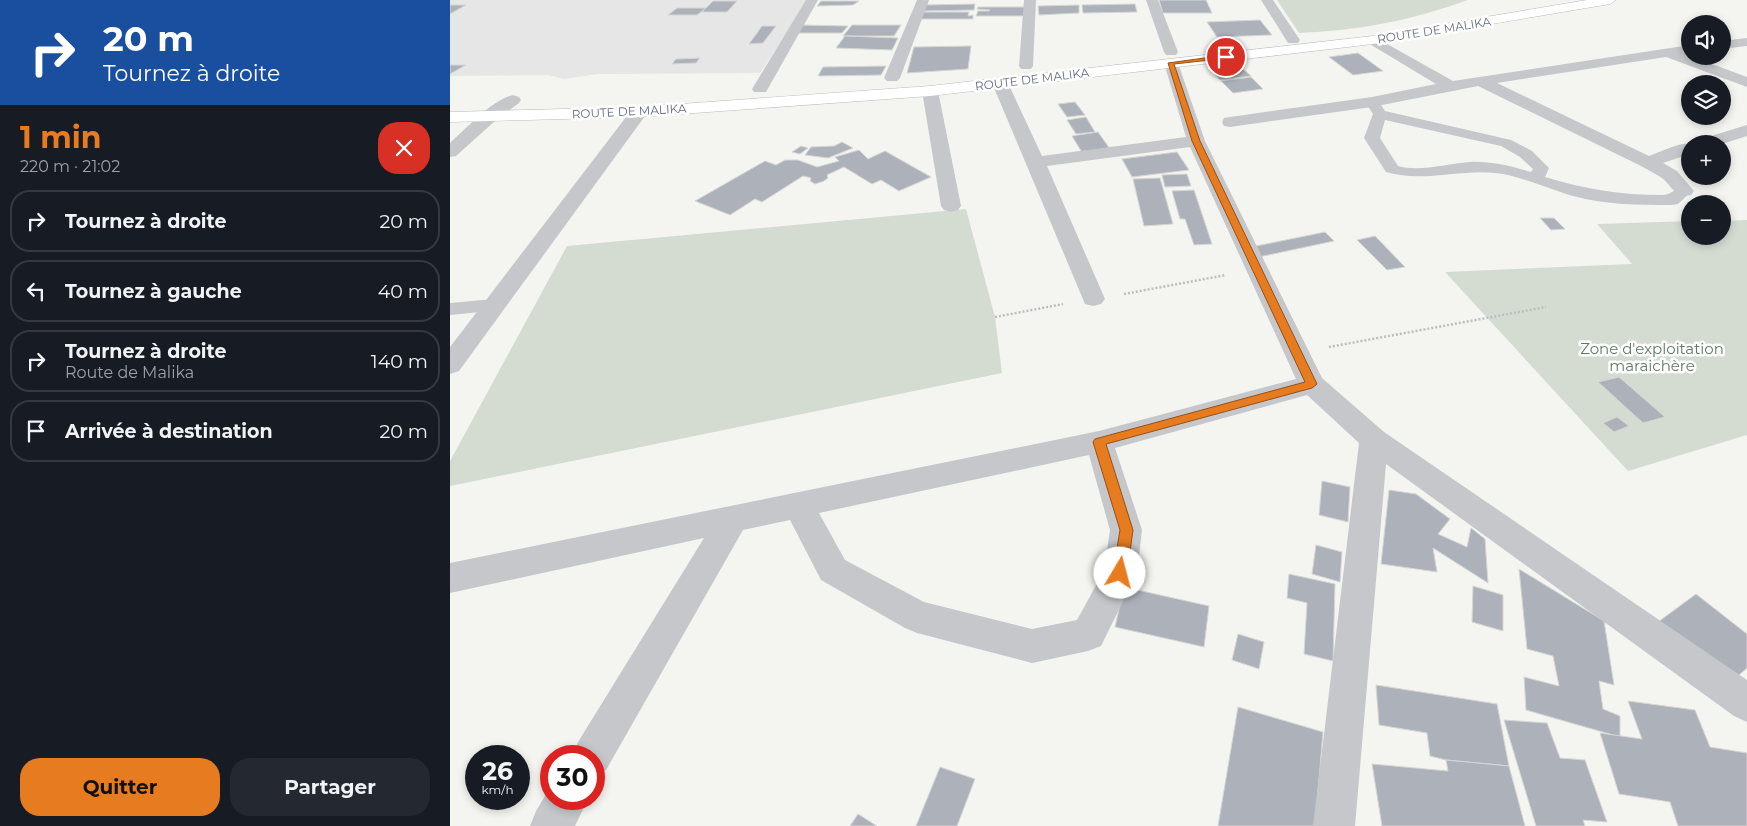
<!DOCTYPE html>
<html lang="fr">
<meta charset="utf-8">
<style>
:root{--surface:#171b24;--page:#242831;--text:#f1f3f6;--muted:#9ea1a6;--line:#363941;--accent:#e77b1f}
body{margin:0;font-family:Montserrat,sans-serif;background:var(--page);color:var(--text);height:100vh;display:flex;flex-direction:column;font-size:19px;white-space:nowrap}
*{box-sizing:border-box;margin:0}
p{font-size:16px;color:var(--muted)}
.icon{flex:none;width:28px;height:28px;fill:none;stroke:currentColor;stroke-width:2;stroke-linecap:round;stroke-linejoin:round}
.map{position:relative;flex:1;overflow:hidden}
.details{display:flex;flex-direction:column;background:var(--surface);width:450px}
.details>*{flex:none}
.banner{background:#1a4fa0;color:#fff;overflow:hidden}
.buttons{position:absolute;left:1231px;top:15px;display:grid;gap:10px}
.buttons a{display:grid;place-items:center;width:50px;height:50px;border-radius:50%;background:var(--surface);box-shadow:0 2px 8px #0003;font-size:25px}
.speed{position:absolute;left:15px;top:745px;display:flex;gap:10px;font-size:25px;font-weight:700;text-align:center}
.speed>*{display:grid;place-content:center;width:65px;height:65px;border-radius:50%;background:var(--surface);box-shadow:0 2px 8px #0003;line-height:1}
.speed small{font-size:12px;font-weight:400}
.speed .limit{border:8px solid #d22;background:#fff;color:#111}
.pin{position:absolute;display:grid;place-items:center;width:42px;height:42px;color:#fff;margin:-21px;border:2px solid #fff;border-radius:50%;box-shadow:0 1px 5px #0007}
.me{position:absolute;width:55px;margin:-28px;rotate:8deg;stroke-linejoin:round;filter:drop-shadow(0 0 4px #0008)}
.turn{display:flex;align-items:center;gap:18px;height:105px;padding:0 20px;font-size:22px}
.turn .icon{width:65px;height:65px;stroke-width:2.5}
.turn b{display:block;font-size:35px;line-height:42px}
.round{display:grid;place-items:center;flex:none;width:52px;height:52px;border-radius:20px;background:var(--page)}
.headline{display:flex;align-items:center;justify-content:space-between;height:85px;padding:0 20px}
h1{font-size:30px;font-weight:700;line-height:38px;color:var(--accent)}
.action{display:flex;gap:10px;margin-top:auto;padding:10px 20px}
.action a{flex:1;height:58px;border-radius:20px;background:var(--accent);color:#111;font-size:20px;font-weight:700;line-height:58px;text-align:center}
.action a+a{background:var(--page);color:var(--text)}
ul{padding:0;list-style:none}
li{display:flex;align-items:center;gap:15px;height:62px;margin:0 10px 8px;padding:0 10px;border:2px solid var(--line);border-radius:20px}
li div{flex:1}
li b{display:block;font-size:19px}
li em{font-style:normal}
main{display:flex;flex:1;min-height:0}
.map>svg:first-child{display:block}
</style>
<main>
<section class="details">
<div class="banner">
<div class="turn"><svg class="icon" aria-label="right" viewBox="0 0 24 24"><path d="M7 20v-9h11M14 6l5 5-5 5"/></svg><div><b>20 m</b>Tournez à droite</div></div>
</div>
<div class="headline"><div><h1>1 min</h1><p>220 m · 21:02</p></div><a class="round" style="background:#d93025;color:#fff"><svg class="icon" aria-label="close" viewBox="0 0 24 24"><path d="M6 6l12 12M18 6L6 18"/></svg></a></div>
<ul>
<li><svg class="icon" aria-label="right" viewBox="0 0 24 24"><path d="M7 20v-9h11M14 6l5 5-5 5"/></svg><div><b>Tournez à droite</b></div><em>20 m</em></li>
<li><svg class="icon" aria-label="left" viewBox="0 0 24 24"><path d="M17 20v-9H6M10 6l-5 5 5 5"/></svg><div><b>Tournez à gauche</b></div><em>40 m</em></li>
<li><svg class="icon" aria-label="right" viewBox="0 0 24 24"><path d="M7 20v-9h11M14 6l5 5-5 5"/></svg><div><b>Tournez à droite</b><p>Route de Malika</p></div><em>140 m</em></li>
<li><svg class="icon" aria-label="arrive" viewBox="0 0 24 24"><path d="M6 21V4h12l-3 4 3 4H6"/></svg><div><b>Arrivée à destination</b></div><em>20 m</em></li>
</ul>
<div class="action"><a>Quitter</a><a>Partager</a></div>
</section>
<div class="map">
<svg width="1297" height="826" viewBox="0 0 1297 826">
<rect width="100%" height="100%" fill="#f4f5f1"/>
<path fill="#e5e6e5" d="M0 0H358L310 73 147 74 114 79 98 75 0 76Z"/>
<g fill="#d4dcd2">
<path d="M827 0H1018C964 20 907 31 849 33Z"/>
<path d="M516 209 545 317 552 373 0 486V461L117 246Z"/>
<path d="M1297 220V435L1178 471 995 272 1182 264 1147 224 1240 221V236H1272L1273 221Z"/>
</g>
<g fill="#adb2ba" stroke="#d6d7d4">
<path d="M709 0H756L762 13H713Z"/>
<path d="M263 1H287L277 12H252Z"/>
<path d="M371 1H409L403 5 367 6Z"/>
<path d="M525 4 524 10 472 11 474 5Z"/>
<path d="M685 4 687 12 633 13 632 5Z"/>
<path d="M0 5H16L0 14Z"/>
<path d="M629 5V13L589 15 588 6Z"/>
<path d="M528 7H578L576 16H526L528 11H539L540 10 527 9Z"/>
<path d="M227 8H256L247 15H218Z"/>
<path d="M471 12H519L518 16 523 15V19H469Z"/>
<path d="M810 20 822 35 767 37 757 22Z"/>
<path d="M350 25 398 26 392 33H346Z"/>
<path d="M402 25H451L444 36H393Z"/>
<path d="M312 26H326L313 43 299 44Z"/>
<path d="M395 36 448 38 442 50 386 48Z"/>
<path d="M521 46 518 69 457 73 464 47Z"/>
<path d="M908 53 933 71 903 75 879 57Z"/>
<path d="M250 58 246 63 222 64 226 59Z"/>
<path d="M0 65H16L0 74Z"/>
<path d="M436 66 431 75 368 76 373 67Z"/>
<path d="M792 68 801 76 770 80 763 72Z"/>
<path d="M801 77 813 89 783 93 771 81Z"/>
<path d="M625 102 635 115 617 117 608 104Z"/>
<path d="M636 117 645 132 626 134 617 120Z"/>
<path d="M648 132 660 149 633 154 622 136Z"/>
<path d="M392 142 403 148 378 158 355 155 361 147 384 146Z"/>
<path d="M351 146 358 148 350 154 342 152Z"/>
<path d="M409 150 418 159 435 151 481 177 449 191 431 180 422 184 394 167 377 175 378 178 374 181 365 184 360 181 361 178 353 176 312 202 305 199 280 215 245 201 315 161 326 165 335 160H348L367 167 389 161 385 157Z"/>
<path d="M727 152 739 170 682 177 672 159Z"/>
<path d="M737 174 741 186 715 187 712 175Z"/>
<path d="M710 178 723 224 694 226 683 179Z"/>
<path d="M744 190 762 244 744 245 735 219H730L722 191Z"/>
<path d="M1090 218H1104L1115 229 1101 230Z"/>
<path d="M875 232 884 241 809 257 801 247Z"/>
<path d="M925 236 955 267 937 270 907 240Z"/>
<path d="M1169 377 1215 417 1193 423 1148 382Z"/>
<path d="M1167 417 1179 426 1164 432 1153 423Z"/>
<path d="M872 481 900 487 898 522 869 515Z"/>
<path d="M939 490 966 494 1000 519 988 534 1017 547 1021 528 1035 539 1038 583 983 548 987 572 931 564Z"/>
<path d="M866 545 892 552 890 582 862 574Z"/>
<path d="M1069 569 1154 621 1164 685 1149 681 1153 709 1170 716V737L1076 710 1074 677 1109 686 1103 656 1077 649Z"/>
<path d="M839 574 885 584 883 661 854 654 857 603 837 598Z"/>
<path d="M1023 586 1053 595V631L1022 622Z"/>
<path d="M674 587 759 606 754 647 665 627Z"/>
<path d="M1246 594 1297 634V668L1280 683 1208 622Z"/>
<path d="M788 634 814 642 809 669 782 660Z"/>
<path d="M926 685 1047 704 1059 766 996 760 980 756 977 733 929 725Z"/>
<path d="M1178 701 1245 710 1260 747 1297 753V826H1228L1220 802 1169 794 1150 733 1192 739Z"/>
<path d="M788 707 873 732 865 826H768Z"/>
<path d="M1054 720 1097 723 1110 758 1135 760 1157 822 1133 820 1135 826H1086Z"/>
<path d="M996 760 1059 766 1075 826H932L922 764 998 771Z"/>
<path d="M490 767 525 779 507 826H466Z"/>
<path d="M408 814 427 826H400Z"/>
</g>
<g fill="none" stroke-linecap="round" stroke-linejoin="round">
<g stroke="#b7babf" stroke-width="1">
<path id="secondary" d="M1137 0H1166L1160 4 923 44 480 96 189 117 0 122V112L189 107 480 86 923 36Z"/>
</g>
<g stroke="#bcbdc0" stroke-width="2.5" stroke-dasharray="2 2" stroke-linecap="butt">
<path d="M674 294 776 275"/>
<path d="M545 317 613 304"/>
<path d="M879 347 1096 307"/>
</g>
<g fill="#c5c7cb" fill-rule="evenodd">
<path d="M922 98 927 99 935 111 1061 140 1082 151 1099 168 1095 177C1135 189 1170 195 1212 195 1223 195 1228 184 1240 187L1242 191 1228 204 1222 205C1189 205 1156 205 1123 196 1101 190 1068 175 1046 173 1010 169 972 183 936 172L914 138 923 114 915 102ZM935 120 1051 146 1070 157 1083 169 1081 172C1060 166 1041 161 1019 162 997 164 969 172 948 166L930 138Z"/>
<path d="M44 299 51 300 54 305 51 310 0 315V303Z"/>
</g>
<g fill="#c5c7cb" fill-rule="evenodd">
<path d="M356 0H368L316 92H304L302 89Z"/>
<path d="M467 0H479L450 78 447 81H437L434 78Z"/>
<path d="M574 0H586L583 66 581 69H571L569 66Z"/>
<path d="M696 0H708L728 52 726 55H716L714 52Z"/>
<path d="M811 0H823L850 40 848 43H838Z"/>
<path d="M923 36 1003 81 1240 45V53L1235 54 1297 77V87L1216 57 1047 83 1199 156C1212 151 1232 141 1244 144H1240V154L1213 163 1227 171 1244 191 1241 195C1225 199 1223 187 1212 178 1206 174 1198 170 1191 166L1028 86 922 107 780 127 774 126 772 122 774 118 780 117 922 97 986 84 918 43 916 40 918 37Z"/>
<path d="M1297 38V46L1272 49V41Z"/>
<path d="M721 59 726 60 728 63 755 141 872 378 934 432 1297 680V722L1284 716 936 464 905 826H863L909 443 857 395 665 448 692 530 687 573 651 646 638 651 582 663 467 633 455 628 371 580 340 520 293 530 156 770 144 775V756H122L128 742 254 538 0 593V563L649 431 846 379 740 147 597 166 655 299 651 304 643 306 635 304 542 83 545 80H555L558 83 592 156 736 137 714 63 716 60ZM639 455 660 530 654 571 627 620 582 629 474 602 395 560 369 513Z"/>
<path d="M480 86 486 88 488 91 511 206 508 210 501 212 494 210 491 206 472 91 474 88Z"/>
<path d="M63 95 69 97 71 100 69 103 46 120 6 156 0 157V143C17 128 42 100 63 95Z"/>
<path d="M189 107 195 108 197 112 195 116 9 371 0 374V347L183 108Z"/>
<path d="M1297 125V136L1272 144H1245L1248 140Z"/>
<path d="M101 786V799H138L125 826H80L86 811Z"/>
</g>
<use href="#secondary" fill="#fff" fill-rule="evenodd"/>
</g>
<path fill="#e77b1f" stroke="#965014" d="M776 55 779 58 724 64 750 141 867 384 862 388 656 444 683 530 677 573 675 578 670 579 665 578 663 573 670 530 643 442 645 439 855 382 742 141 718 63Z"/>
<g text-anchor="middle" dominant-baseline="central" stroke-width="5" stroke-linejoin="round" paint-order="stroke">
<g font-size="12" fill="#636e83" stroke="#fff">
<text transform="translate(984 30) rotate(-9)">ROUTE DE MALIKA</text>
<text transform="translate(582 79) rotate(-7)">ROUTE DE MALIKA</text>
<text transform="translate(179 111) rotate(-3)">ROUTE DE MALIKA</text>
</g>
<g font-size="15" fill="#627a63" stroke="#fff">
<text x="1202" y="348">Zone d'exploitation<tspan x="1202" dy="17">maraichère</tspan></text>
</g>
</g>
</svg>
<div class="buttons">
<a><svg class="icon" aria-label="sound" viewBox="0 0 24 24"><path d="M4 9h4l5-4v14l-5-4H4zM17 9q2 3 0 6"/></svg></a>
<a><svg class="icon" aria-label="layers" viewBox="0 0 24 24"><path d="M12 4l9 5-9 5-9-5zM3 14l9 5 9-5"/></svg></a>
<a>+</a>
<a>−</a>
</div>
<div class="speed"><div>26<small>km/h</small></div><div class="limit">30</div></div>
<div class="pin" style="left:776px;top:57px;background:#d93025"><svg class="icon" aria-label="arrive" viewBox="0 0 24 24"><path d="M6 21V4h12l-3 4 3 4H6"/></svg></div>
<svg class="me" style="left:670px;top:573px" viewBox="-20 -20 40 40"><circle r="19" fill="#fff"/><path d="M0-13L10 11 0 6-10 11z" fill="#e77b1f"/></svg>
</div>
</main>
